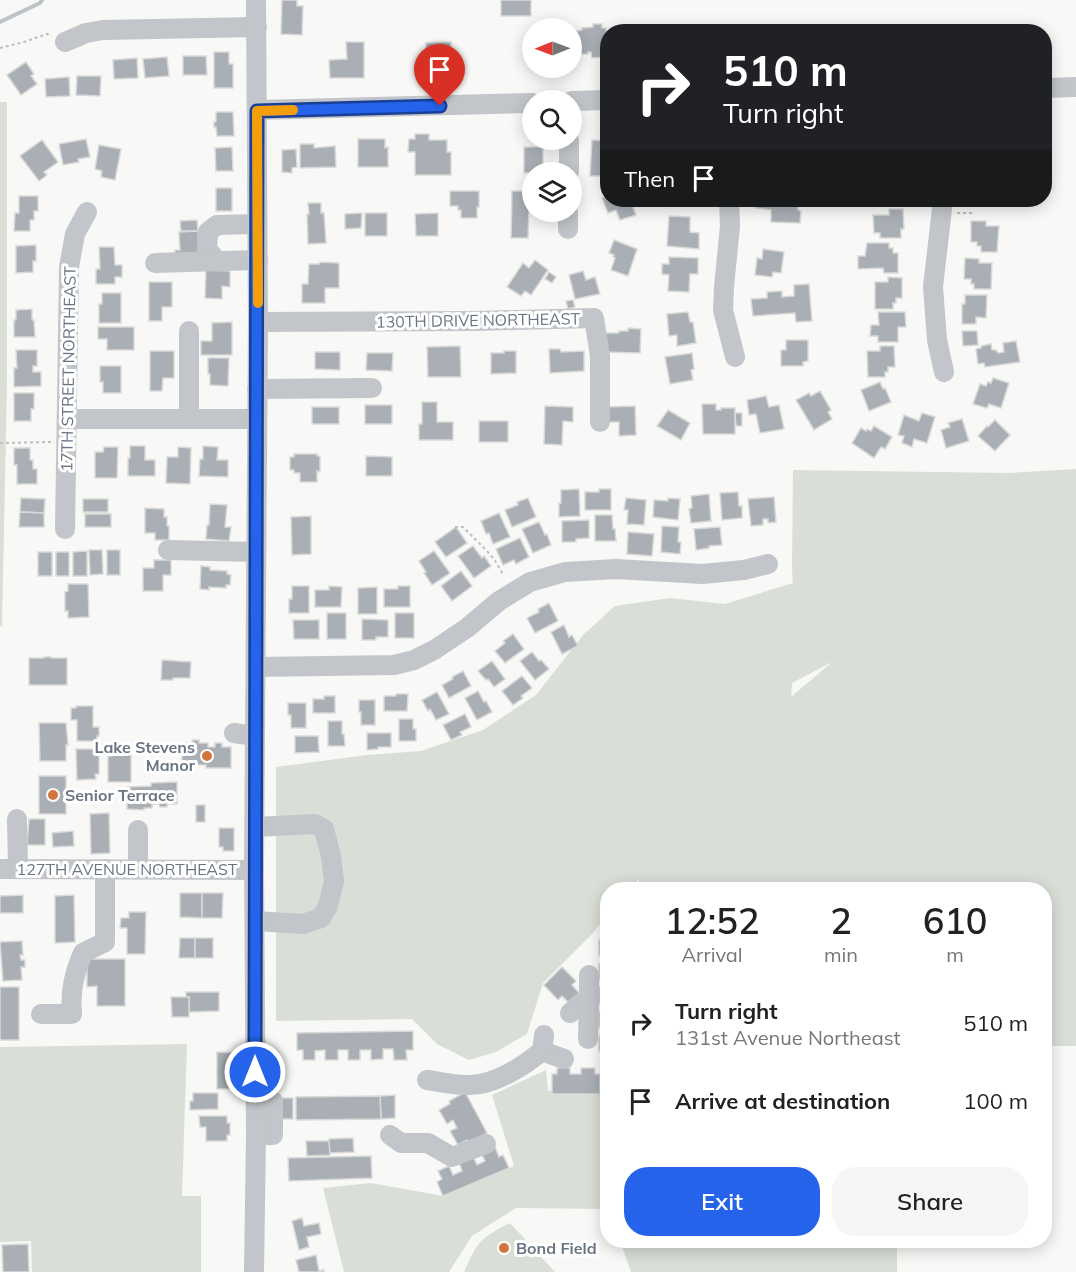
<!DOCTYPE html>
<style>
:root{--surface:#fff;--page:#f6f6f6;--text:#222;--muted:#767676;--accent:#2563eb}
body{margin:0;font-family:Mulish,sans-serif;background:var(--page);color:var(--text);height:100vh;display:flex;flex-direction:column;font-size:22px;white-space:nowrap}
*{box-sizing:border-box;margin:0}
p{font-size:20px;color:var(--muted)}
.icon{flex:none;width:33px;height:33px;fill:none;stroke:currentColor;stroke-width:2;stroke-linecap:round;stroke-linejoin:round}
.map{position:relative;flex:1;overflow:hidden}
.drawer{position:absolute;left:600px;top:882px;width:452px;height:366px;display:flex;flex-direction:column;background:var(--surface);border-radius:24px;box-shadow:0 3px 15px #0003}
.drawer>*{flex:none}
.guide{position:absolute;left:600px;top:24px;width:452px;height:183px;border-radius:24px;box-shadow:0 3px 15px #0003;background:#202124;color:#fff;overflow:hidden}
.needle{width:39px;rotate:269deg}
.buttons{position:absolute;left:522px;top:18px;display:grid;gap:12px}
.buttons a{display:grid;place-items:center;width:60px;height:60px;border-radius:50%;background:var(--surface);box-shadow:0 3px 15px #0003;font-size:30px}
.pin{position:absolute;display:grid;place-items:center;width:51px;height:51px;color:#fff;margin:-62px -26px;border-radius:50% 50% 50% 0;rotate:-45deg;box-shadow:0 0 6px #0007}
.pin .icon{rotate:45deg}
.me{position:absolute;width:66px;margin:-33px;rotate:0deg;stroke-linejoin:round;filter:drop-shadow(0 0 4px #0008)}
.turn{display:flex;align-items:center;gap:21px;height:126px;padding:0 24px;font-size:27px}
.turn .icon{width:78px;height:78px;stroke-width:2.5}
.turn b{display:block;font-size:42px;line-height:51px}
.then{display:flex;align-items:center;height:57px;padding:0 24px;background:#0003;gap:12px;font-size:22px}
.eta{display:flex;justify-content:space-evenly;align-items:center;height:102px;text-align:center}
.eta b{font-size:36px;font-weight:600;line-height:42px}
.cta{display:flex;gap:12px;margin-top:auto;padding:12px 24px}
.cta a{flex:1;height:69px;border-radius:24px;background:var(--accent);color:#fff;font-size:24px;font-weight:600;line-height:69px;text-align:center}
.cta a+a{background:var(--page);color:var(--text)}
ul{padding:0;list-style:none}
li{display:flex;align-items:center;gap:18px;height:78px;padding:0 24px}
li div{flex:1}
li b{display:block;font-size:22px}
li em{font-style:normal}
.map>svg:first-child{display:block}
</style>
<div class="map">
<svg width="1076" height="1272" viewBox="0 0 1076 1272">
<rect width="100%" height="100%" fill="#f8f8f6"/>
<g fill="#d9ded7" fill-rule="evenodd">
<path d="M0 102H7V383L2 626H0Z"/>
<path d="M1076 469V1046H1044V890H639V879L629 889 608 890 607 915 593 933 543 983 527 1034 496 1052 469 1060 437 1044 412 1019 276 1021V767L367 755 421 751 483 730 536 695 584 634 615 606 670 598 725 604 793 583 792 570 793 470 1009 473ZM830 663H831L791 697 792 683Z"/>
<path d="M187 1044 182 1196H201V1272H32L31 1241 0 1242V1047Z"/>
<path d="M546 1070 548 1091H607V1209L516 1208 472 1236 449 1272H344L323 1188 371 1183 443 1196 514 1166 492 1095Z"/>
<path d="M510 1223 555 1272H464C477 1242 480 1238 510 1223Z"/>
<path d="M620 1241H897V1272H631Z"/>
</g>
<g fill="none" stroke-linecap="round" stroke-linejoin="round">
<path stroke="#bbc4c8" stroke-width="4" d="M0 22 40 3 42 0"/>
</g>
<g fill="#a9afb5" stroke="#d9dad8" stroke-width="1.5">
<path d="M282 0H297V6H303L302 35 281 34Z"/>
<rect x="501" y="0" width="30" height="16"/>
<path d="M593 24H602V28H606L607 57 592 58 591 52H588V54H575V31L582 30V28L593 27Z"/>
<path d="M346 42H364V78H330L329 60 347 59Z"/>
<path d="M451 42V71H426V43Z"/>
<path d="M214 52H229V64H233V88H214Z"/>
<path d="M183 56H206L207 75H183Z"/>
<path d="M167 57 169 76 145 78 143 59Z"/>
<path d="M137 58 138 78 114 79 113 60Z"/>
<path d="M26 62 34 74 31 76 37 84 21 95 7 75Z"/>
<path d="M77 76H101L100 96 76 95Z"/>
<path d="M69 77 70 96 46 97 45 79Z"/>
<path d="M216 112H233L234 136H217L216 127H214V122H216Z"/>
<path d="M415 134H429V140H447V152H451V175H415V152H408L409 139H415Z"/>
<path d="M86 139 90 157 78 159 79 162 63 165 59 144Z"/>
<path d="M358 139H385V148L388 147V167H358Z"/>
<path d="M42 140 58 162 44 172 47 175 39 181 20 156Z"/>
<path d="M592 140 608 141V176H590Z"/>
<path d="M300 144H314V148L335 146 336 167 300 168Z"/>
<path d="M99 145 121 149 115 180 101 177 102 171 95 169Z"/>
<path d="M232 147 233 171H216L215 148Z"/>
<path d="M524 147H543V172L524 173Z"/>
<path d="M296 149 297 167 292 168V173L282 172V150Z"/>
<rect x="216" y="188" width="16" height="23"/>
<path d="M450 191H479V207H477V218H461V210H458V206H450Z"/>
<path d="M512 191H532V205L531 207H529L528 238H511Z"/>
<path d="M19 196H38V211H34V220H30V231H14L15 213H19Z"/>
<path d="M608 196V200H630L636 215 620 220 616 210 608 213 602 198Z"/>
<path d="M756 200H798V210L801 211 800 223 771 222V210L756 208Z"/>
<path d="M874 200H901V206L888 205V200Z"/>
<path d="M308 203H321V213H324L326 243 308 244 307 214H309Z"/>
<path d="M889 209H903L904 229H901V238H880V233H874L873 215H889Z"/>
<path d="M362 213 361 228 345 229V214Z"/>
<rect x="365" y="213" width="22" height="23"/>
<path d="M438 213V236H416L415 214Z"/>
<path d="M669 216 690 217V232L699 233V249L667 246Z"/>
<path d="M197 220 198 231H181L180 221Z"/>
<path d="M971 221H986V226H999L997 252H981V246H977V242H971Z"/>
<path d="M198 231 199 259 175 260V250H180L179 232Z"/>
<path d="M614 240 637 249 628 276 611 270 615 258 613 257 614 255 609 253Z"/>
<path d="M867 243H889V248H893V253H898V273H884L883 268 858 269V256H865Z"/>
<path d="M36 245V261H33V272L16 273V246Z"/>
<path d="M99 247H114L115 265H122V277H115V284H96V269H100Z"/>
<path d="M763 249 784 252 781 273 773 272 772 277 755 275 757 258 762 259Z"/>
<path d="M669 257 698 258V274H690L689 292 668 291 669 275 662 274V264H669Z"/>
<path d="M965 258 979 259V263H992L991 289H974V284H971V279H964Z"/>
<path d="M535 260 548 270 531 295 525 291 521 296 507 287 523 263 529 268Z"/>
<path d="M320 262 339 263V288H325V303H302V284H308L309 264H319Z"/>
<path d="M206 270 230 271V287L222 286V299L205 298Z"/>
<path d="M583 271 586 280 595 277 600 294 575 299 569 275Z"/>
<path d="M549 272 556 277 552 283 545 279Z"/>
<path d="M888 277 902 278V298H896V303H893V309H875V282H888Z"/>
<path d="M149 282H172V307H162V321H149Z"/>
<path d="M809 284 812 321 796 322 795 313 753 316 751 299 767 298V292L782 291V297L794 296V285Z"/>
<path d="M102 293H121V323H99V304H102Z"/>
<path d="M965 295H987L986 318 976 317V324H962V304H965Z"/>
<path d="M573 300 575 307 568 309 566 301Z"/>
<path d="M32 309V320H34L35 337H14V320H16V310Z"/>
<path d="M688 312 690 322H693L696 343 677 346V335L669 336 667 314Z"/>
<path d="M878 312H905L906 327H898V342H878V336H870L871 325H879Z"/>
<path d="M232 322V355H201V341H212V323Z"/>
<path d="M98 327H134V350H107V339H98Z"/>
<path d="M628 328 641 329 640 353 604 352 605 333H619V331H628Z"/>
<path d="M962 331H977L978 345 963 346Z"/>
<path d="M786 340H808V361L803 362V366H781V350H786Z"/>
<path d="M1016 341 1020 362 985 367 984 363 978 364 976 349 981 348V346L991 344 992 350H996L998 353 1004 352 1003 343Z"/>
<path d="M460 346 461 377H428L427 347Z"/>
<path d="M880 346H894L895 367H888V372H885V377H868L867 351H880Z"/>
<path d="M549 349H560L561 352 584 351V371L550 373Z"/>
<path d="M16 350H37V366H33V372H41V386L14 387V368H17Z"/>
<path d="M150 351H174V378H163L162 391H150Z"/>
<path d="M504 351H516V373L491 374V353H504Z"/>
<path d="M315 352H340V370L315 369Z"/>
<path d="M367 353H393L392 371 366 370Z"/>
<path d="M692 353 694 369 691 370 693 380 670 384 665 357Z"/>
<path d="M208 358H229L228 386 210 385V374H208Z"/>
<path d="M100 366H121V393H103V382H100Z"/>
<path d="M993 378 1009 383 1001 408 989 404 987 408 973 404 980 384 986 386 988 382 991 383Z"/>
<path d="M880 382 883 389 885 388 891 402 869 411 861 390Z"/>
<path d="M820 391 831 410 828 412 832 419 814 430 796 400 809 393 811 396Z"/>
<path d="M14 393H34V409H31V421H14Z"/>
<path d="M766 396 769 407 779 405 784 429 760 433 756 414 749 415 747 400Z"/>
<path d="M422 402H437V422H453V440H419V424H422Z"/>
<path d="M702 404H716V410H721V408H735V434H703Z"/>
<rect x="365" y="405" width="27" height="19"/>
<path d="M545 406 573 407V422L563 421 562 445 544 444Z"/>
<path d="M635 406 636 435 619 436V422H606V407Z"/>
<rect x="312" y="407" width="27" height="17"/>
<path d="M668 410 690 423 681 440 657 426Z"/>
<path d="M735 413H742V426H736Z"/>
<path d="M922 413 935 417 927 443 914 439 912 447 902 443 904 436 898 435 904 415 919 421Z"/>
<path d="M962 419 969 441 946 448 941 430 950 427 948 423Z"/>
<path d="M995 420 1010 435 995 451 978 436 987 426 988 427Z"/>
<rect x="479" y="421" width="29" height="21"/>
<path d="M874 426 892 437 885 449 881 447 874 458 852 443 861 428 866 431 867 429 871 431Z"/>
<path d="M130 446H145V460H155V476H128V458H130Z"/>
<path d="M203 446 218 447 217 460H228V477L199 476 200 459H203Z"/>
<path d="M104 447H118L117 478H95V452H103Z"/>
<path d="M178 447 191 448 190 484 166 483 167 457H178Z"/>
<path d="M14 448H30V460H33V469H37V484H17V465H14Z"/>
<path d="M294 454H317V456H320V472L317 471V482H300V473H294V470H290V457H294Z"/>
<path d="M366 456 392 457V476H366Z"/>
<path d="M579 489 580 516 559 517V503H561V490Z"/>
<path d="M599 489H611V510H585V492H599Z"/>
<path d="M738 492 739 506H742V518L722 520 720 493Z"/>
<path d="M709 494 711 521 691 523 689 509 692 508 691 496Z"/>
<path d="M774 497 776 522 768 523V519H763V525L751 526 748 499Z"/>
<path d="M21 498 45 499 44 513 20 512Z"/>
<path d="M528 498 536 517 512 527 505 510 518 505 517 502Z"/>
<path d="M626 498 646 500 644 525 627 524 628 510H624Z"/>
<path d="M668 498 680 499 678 520 653 517 654 500 668 501Z"/>
<rect x="83" y="499" width="25" height="13"/>
<path d="M210 504 227 505 225 527H231L229 541 206 539 207 525H209Z"/>
<path d="M145 508 164 509V517H167V526H169V540H155V533H145Z"/>
<path d="M20 512 44 513V527H19Z"/>
<path d="M499 513 510 537 493 544 489 533 486 534 481 521Z"/>
<rect x="85" y="514" width="26" height="13"/>
<path d="M595 515H612L613 529H615L616 541H595Z"/>
<path d="M311 516V554L292 555 291 517Z"/>
<path d="M589 520V538L576 539V542H562V521Z"/>
<path d="M539 522 545 535 547 534 551 545 533 553 522 529Z"/>
<path d="M662 526 679 527 678 542H681L680 554 661 552Z"/>
<path d="M456 527 467 543 446 557 435 542Z"/>
<path d="M720 527 722 545 709 546V548L696 550 694 529Z"/>
<path d="M628 532 654 534 652 556 627 554Z"/>
<path d="M520 538 529 557 516 564 514 560 503 565 496 549Z"/>
<path d="M473 546 482 558 484 556 491 566 474 578 458 556Z"/>
<path d="M89 550H102L103 574 90 575Z"/>
<rect x="107" y="550" width="13" height="25"/>
<path d="M87 551V576H73V552Z"/>
<path d="M434 551 450 573 432 585 424 573 426 572 419 561Z"/>
<rect x="38" y="552" width="14" height="24"/>
<rect x="56" y="552" width="13" height="24"/>
<path d="M154 560H171V575H163V591H143V568H154Z"/>
<path d="M201 566 210 567V570L227 571V574L231 575 230 585H226V588L209 587V590L200 589Z"/>
<path d="M461 571 472 586 452 601 441 586Z"/>
<path d="M68 584H88L89 617 68 618V611H65V592L68 591Z"/>
<path d="M292 586H309V613H289V599H292Z"/>
<path d="M329 586 342 587 341 607H315V590H329Z"/>
<path d="M398 586H410V607H384V589H398Z"/>
<path d="M377 587V614H358V588Z"/>
<path d="M549 603 558 621 535 633 527 618 539 612 538 609Z"/>
<rect x="327" y="613" width="19" height="26"/>
<rect x="395" y="613" width="19" height="25"/>
<path d="M362 619 388 620V637H376V640H362Z"/>
<path d="M293 620H319V639H294Z"/>
<path d="M564 625 569 637 572 635 578 646 562 654 551 632Z"/>
<path d="M513 634 524 649 505 663 495 651 505 643 503 641Z"/>
<path d="M532 652 539 661 541 660 549 669 535 680 520 661Z"/>
<path d="M44 657H51V658H67V685H29V658H44Z"/>
<path d="M162 660 191 662 190 678H173V680H161Z"/>
<path d="M492 661 505 679 494 687 488 679 486 680 478 671Z"/>
<path d="M463 671 471 686 449 698 442 685 453 679 452 677Z"/>
<path d="M522 676 532 688 521 696 523 698 513 705 502 691Z"/>
<path d="M478 691 484 702 486 701 492 712 477 720 465 698Z"/>
<path d="M437 692 449 714 436 720 430 709 428 711 422 700Z"/>
<path d="M396 694H408L407 711H384V696H396Z"/>
<path d="M324 696H335V713H313V699H324Z"/>
<path d="M359 700H375V725H361V712H359Z"/>
<path d="M288 703H306V728H291V715H288Z"/>
<path d="M76 706H93V727H99V736H97V741H77V720H71V708H76Z"/>
<path d="M465 714 471 727 460 732 462 735 451 740 443 725Z"/>
<path d="M399 719H413V729H416V741H399Z"/>
<path d="M328 721H342V734H344L345 746H328Z"/>
<path d="M39 723H66L68 745H66V761H40Z"/>
<path d="M367 733H391V747H378V749L367 750Z"/>
<path d="M295 736H318L319 752 295 753Z"/>
<path d="M192 740H199V743H208V747H215V743H222V747H231V768H206V765H182V743H192Z"/>
<path d="M76 749H97V754H99V774H95L96 779 77 780Z"/>
<path d="M111 750H131V782H108V756H111Z"/>
<path d="M39 776H66V791H68V799H66V814H39Z"/>
<path d="M177 782V804H167V807H160L159 804H152V808H144V810L127 809V787L151 786V783Z"/>
<rect x="196" y="805" width="9" height="17"/>
<path d="M109 813 110 853 91 854 90 814Z"/>
<path d="M29 819H45V845H27Z"/>
<path d="M219 828H234V851H223V847H219Z"/>
<path d="M73 831 74 846 53 847 52 833Z"/>
<path d="M180 893H202V918L180 917Z"/>
<path d="M202 893H223L222 918H202Z"/>
<path d="M23 895V913H0V896Z"/>
<path d="M74 895 75 942 55 943V896Z"/>
<path d="M129 912H146L145 954H127V928H120L121 918H129Z"/>
<path d="M180 938H195V958H179Z"/>
<rect x="195" y="938" width="18" height="20"/>
<rect x="599" y="940" width="9" height="15"/>
<path d="M22 941 23 955H20L21 960H25V967H21L22 980 3 981 0 942Z"/>
<path d="M87 959H125V1006H97V986L87 987Z"/>
<rect x="599" y="964" width="9" height="15"/>
<path d="M562 967 576 981 572 985 579 993 568 1002 562 996 558 1000 544 985Z"/>
<rect x="0" y="987" width="19" height="53"/>
<rect x="599" y="987" width="9" height="16"/>
<path d="M186 992H219V1011L189 1012V997H186Z"/>
<path d="M171 997H189V1017H172Z"/>
<rect x="599" y="1012" width="9" height="15"/>
<path d="M413 1031V1050H406L407 1060H394L393 1049H383V1059L371 1060V1050H360V1060H348V1050H338V1060H325V1050L315 1051V1060H303V1050H297V1033Z"/>
<path d="M599 1036H608V1056H606V1051H599Z"/>
<path d="M217 1052 240 1053V1089H217Z"/>
<path d="M557 1068H570V1074H581V1068H595V1074H600V1094H552V1074H557Z"/>
<path d="M465 1092 487 1133 469 1143 467 1140 458 1145 450 1131 457 1128 453 1120 447 1124 439 1110 450 1104 449 1101Z"/>
<path d="M193 1093H218V1109L190 1110V1101H193Z"/>
<path d="M395 1095V1118L381 1119 380 1096Z"/>
<path d="M380 1096 381 1119 296 1120V1097Z"/>
<rect x="281" y="1098" width="12" height="21"/>
<path d="M199 1116H227V1123H230V1135H227V1141H206V1127H200Z"/>
<path d="M353 1138 354 1152 329 1153V1139Z"/>
<path d="M306 1141H329L330 1155 307 1156Z"/>
<path d="M495 1147 499 1157 503 1155 509 1168 443 1196 437 1182 442 1179 438 1171 449 1166 453 1175 462 1171 459 1162 473 1156 477 1165 485 1161 481 1153Z"/>
<path d="M371 1156 372 1178 289 1181 288 1158Z"/>
<path d="M302 1218 304 1226 319 1223 321 1234 307 1237 309 1247 299 1250 292 1221Z"/>
<path d="M28 1244 29 1272H3L2 1245Z"/>
<path d="M316 1255 319 1271 324 1270V1272H299L296 1260Z"/>
</g>
<g fill="none" stroke-linecap="round" stroke-linejoin="round">
<g stroke="#bcbec0" stroke-width="2" stroke-dasharray="3 3" stroke-linecap="butt">
<path d="M0 48 24 42 47 34 52 35"/>
<path d="M957 213H973"/>
<path d="M0 443 51 442"/>
<path d="M455 527H463L487 551 494 559 504 576"/>
</g>
<g stroke="#c2c5c9" stroke-width="20">
<path d="M65 42 86 33 103 30 257 27"/>
<path d="M1044 88 1076 87"/>
<path d="M572 101 608 100"/>
<path d="M257 110 532 103"/>
<path d="M569 172V140"/>
<path d="M729 200 730 226 724 287 723 310 735 357"/>
<path d="M943 200 933 287 937 340 944 372"/>
<path d="M568 229V212"/>
<path d="M217 261 207 249 208 232 217 225 257 224"/>
<path d="M155 263 258 260"/>
<path d="M258 322 474 321 594 318 600 356V422"/>
<path d="M189 331V419"/>
<path d="M257 389 372 388"/>
<path d="M67 419H257"/>
<path d="M65 529 69 267 75 234 87 212"/>
<path d="M168 550 256 552"/>
<path d="M256 667 394 665 414 660 434 650 467 628 499 601 530 582 565 572 616 569 702 574 744 570 768 564"/>
<path d="M234 733 255 736"/>
<path d="M17 819 18 869"/>
<path d="M138 830V869"/>
<path d="M0 869 254 870"/>
<path d="M255 921 303 924 321 918 328 906 334 881 331 856 324 829 315 824 255 827"/>
<path d="M570 1013 589 997V975"/>
<path d="M41 1014H72C70 991 74 974 83 953L105 942V869"/>
<path d="M588 1039 589 997"/>
<path d="M542 1051 564 1059"/>
<path d="M427 1080C441 1082 456 1086 470 1085 494 1085 524 1066 542 1051L544 1035"/>
<path d="M256 1135H273V1101"/>
<path d="M390 1135 401 1143H428L452 1157 486 1144"/>
<path d="M254 1272 256 1135 254 870 258 322 256 0"/>
</g>
</g>
<g fill="none" stroke-linecap="round" stroke-linejoin="round">
<g stroke="#184099" stroke-width="15">
<path id="route" d="M255 1072C253 751 257 431 257 111L440 106"/>
</g>
<use href="#route" stroke="#2563eb" stroke-width="10"/>
<path stroke="#f59e0b" stroke-width="10" d="M258 303 257 111 293 110"/>
</g>
<g fill="#d1743d" stroke="#fff" stroke-width="2">
<circle cx="207" cy="756" r="6"/>
<circle cx="53" cy="795" r="6"/>
<circle cx="504" cy="1248" r="6"/>
</g>
<g text-anchor="middle" dominant-baseline="central" stroke-width="6" stroke-linejoin="round" paint-order="stroke">
<g font-size="16" fill="#6a7583" stroke="#fff">
<text transform="translate(478 320) rotate(-1)">130TH DRIVE NORTHEAST</text>
<text transform="translate(68 369) rotate(-89)">17TH STREET NORTHEAST</text>
<text x="127" y="869">127TH AVENUE NORTHEAST</text>
</g>
<g font-size="16" font-weight="bold" fill="#6a7583" stroke="#fff" text-anchor="start">
<text x="195" y="747" text-anchor="end">Lake Stevens<tspan x="195" dy="18">Manor</tspan></text>
<text x="65" y="795">Senior Terrace</text>
<text x="516" y="1248">Bond Field</text>
</g>
</g>
</svg>
<div class="buttons">
<a><svg class="needle" viewBox="-14 -14 28 28"><path d="M0-13l5 13h-10z" fill="#e53935"/><path d="M0 13l5-13h-10z" fill="#767676"/></svg></a>
<a><svg class="icon" aria-label="search" viewBox="0 0 24 24"><circle cx="10" cy="10" r="6"/><path d="M15 15l6 6"/></svg></a>
<a><svg class="icon" aria-label="layers" viewBox="0 0 24 24"><path d="M12 4l9 5-9 5-9-5zM3 14l9 5 9-5"/></svg></a>
</div>
<div class="pin" style="left:440px;top:106px;background:#d93025"><svg class="icon" aria-label="arrive" viewBox="0 0 24 24"><path d="M6 21V4h12l-3 4 3 4H6"/></svg></div>
<svg class="me" style="left:255px;top:1072px" viewBox="-20 -20 40 40"><circle r="17" fill="#2563eb" stroke="#fff" stroke-width="3"/><path d="M0-11L8 9 0 5-8 9z" fill="#fff"/></svg>
<div class="guide">
<div class="turn"><svg class="icon" aria-label="right" viewBox="0 0 24 24"><path d="M7 20v-9h11M14 6l5 5-5 5"/></svg><div><b>510 m</b>Turn right</div></div>
<div class="then">Then<svg class="icon" aria-label="arrive" viewBox="0 0 24 24"><path d="M6 21V4h12l-3 4 3 4H6"/></svg></div>
</div>
<section class="drawer">
<div class="eta">
<div><b>12:52</b><p>Arrival</p></div>
<div><b>2</b><p>min</p></div>
<div><b>610</b><p>m</p></div>
</div>
<ul>
<li><svg class="icon" aria-label="right" viewBox="0 0 24 24"><path d="M7 20v-9h11M14 6l5 5-5 5"/></svg><div><b>Turn right</b><p>131st Avenue Northeast</p></div><em>510 m</em></li>
<li><svg class="icon" aria-label="arrive" viewBox="0 0 24 24"><path d="M6 21V4h12l-3 4 3 4H6"/></svg><div><b>Arrive at destination</b></div><em>100 m</em></li>
</ul>
<div class="cta"><a>Exit</a><a>Share</a></div>
</section>
</div>
